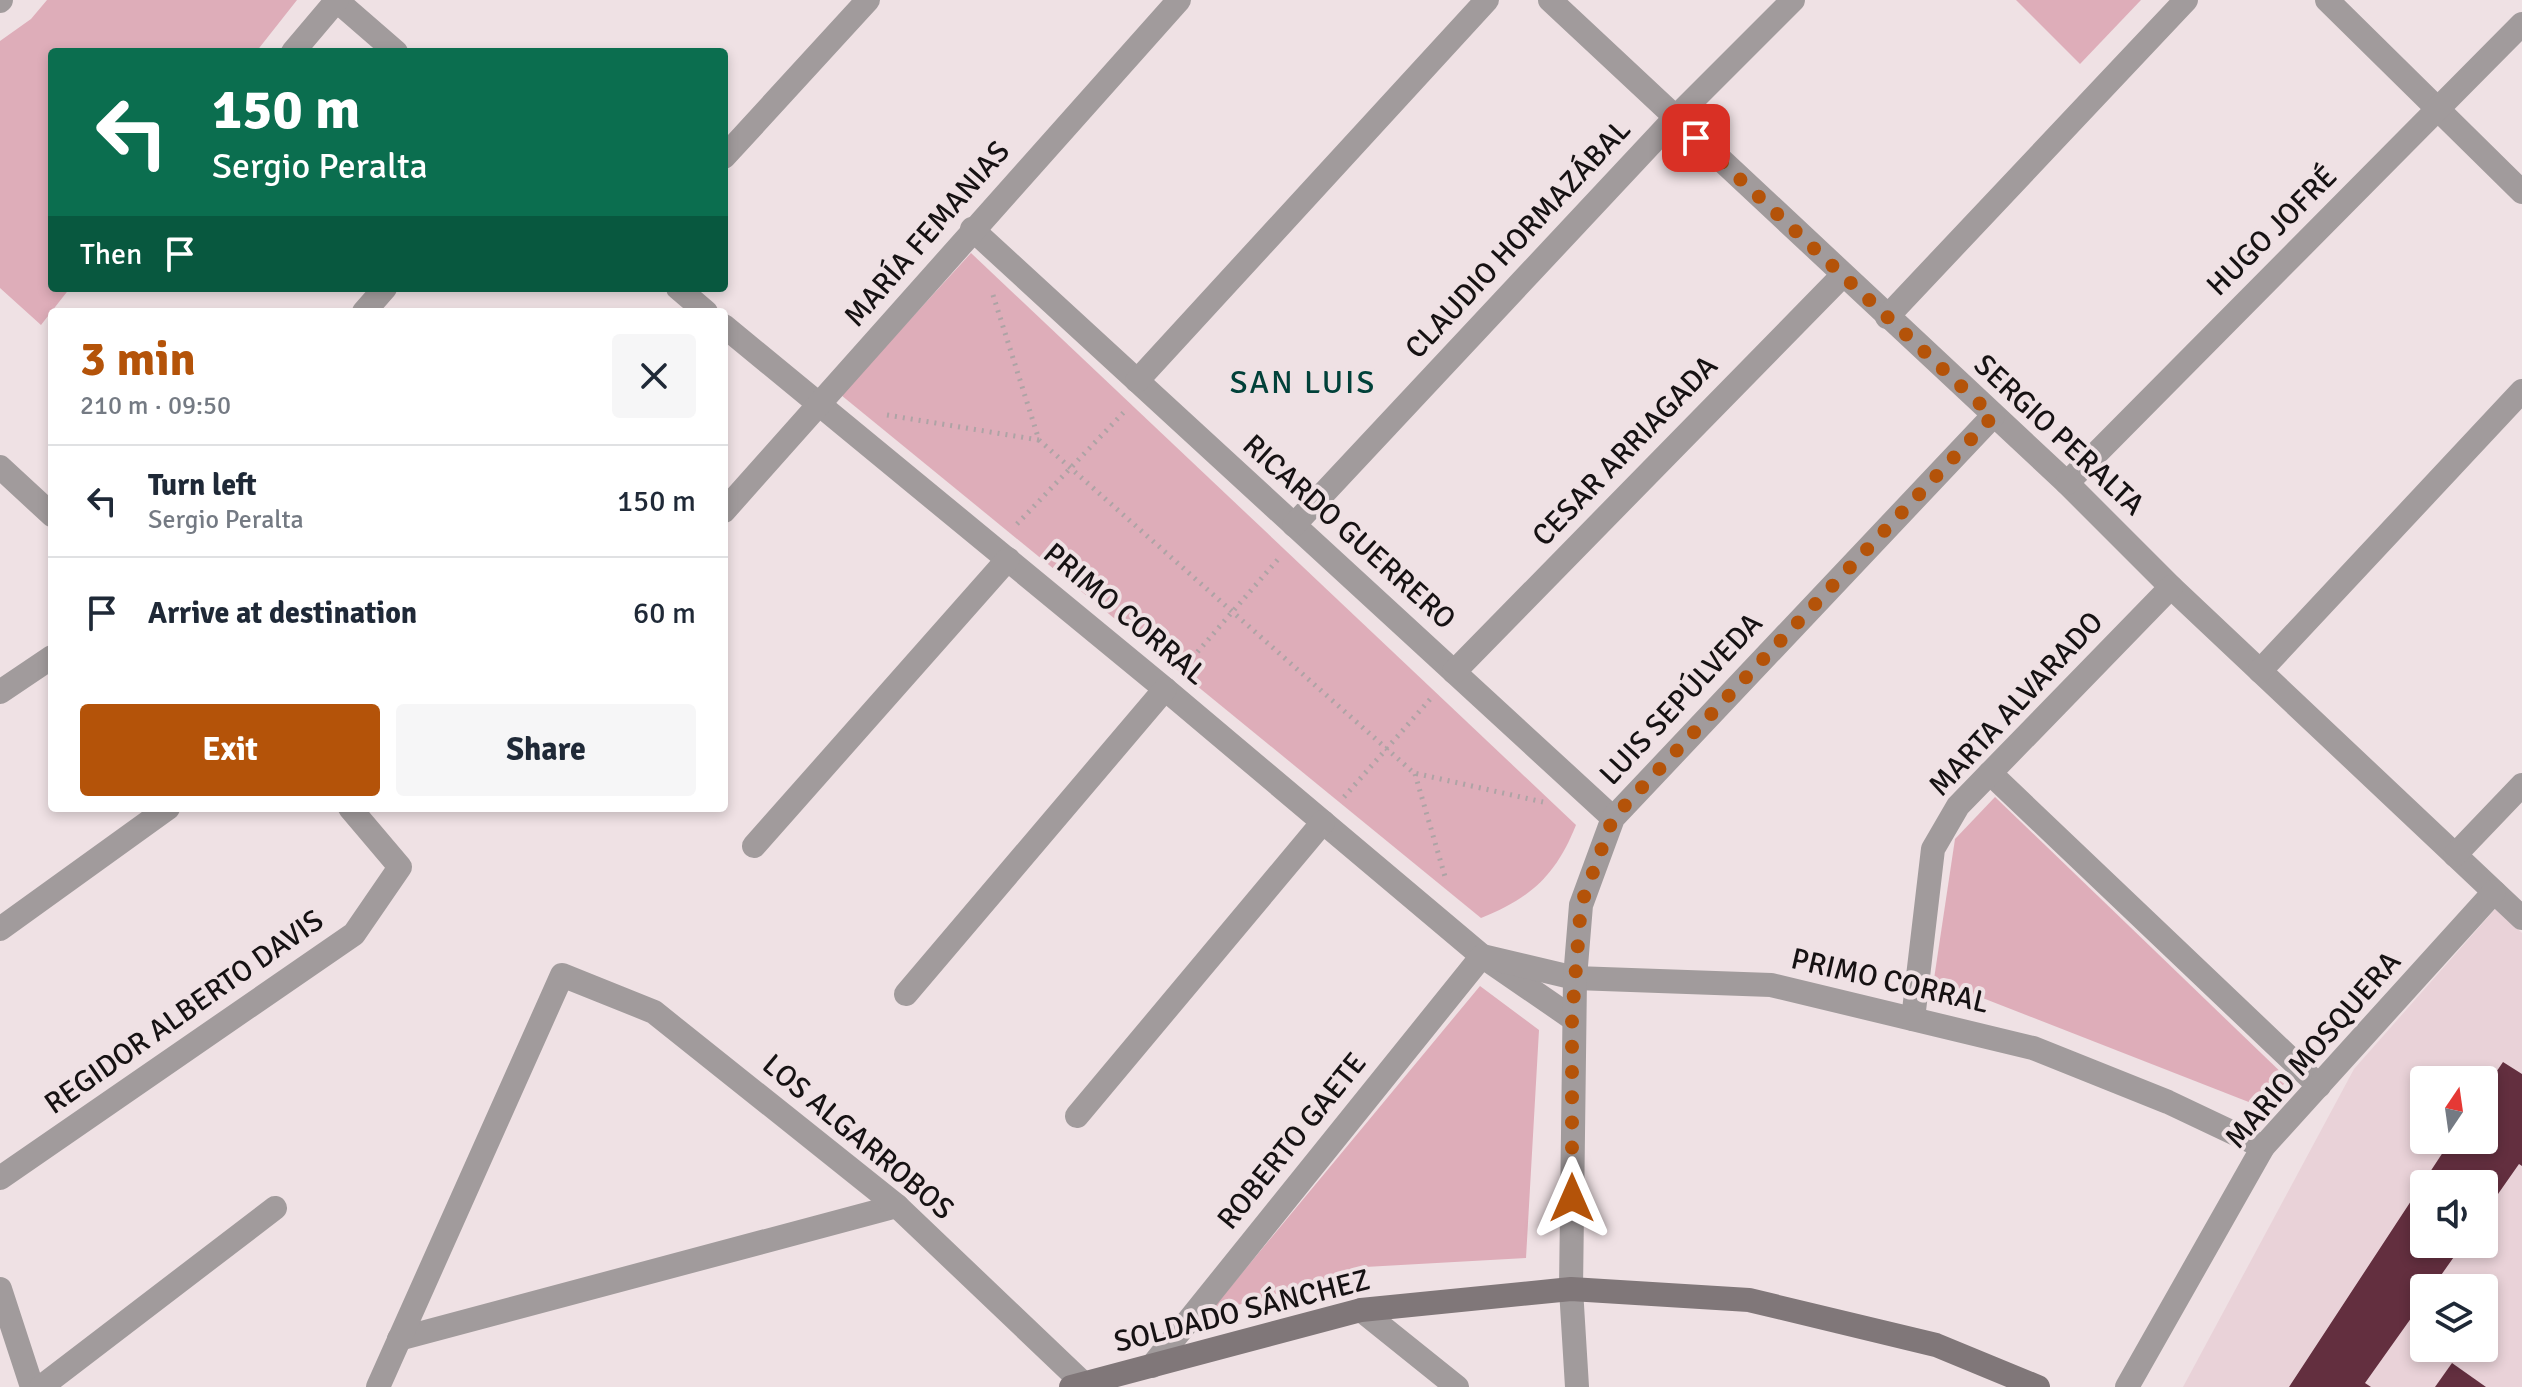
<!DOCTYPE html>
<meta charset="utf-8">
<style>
:root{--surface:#fff;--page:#f6f6f7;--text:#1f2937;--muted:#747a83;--line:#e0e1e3;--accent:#b45309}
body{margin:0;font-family:Signika,sans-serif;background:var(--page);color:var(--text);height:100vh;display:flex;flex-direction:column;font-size:30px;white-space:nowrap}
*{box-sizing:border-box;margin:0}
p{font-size:26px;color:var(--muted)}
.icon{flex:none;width:44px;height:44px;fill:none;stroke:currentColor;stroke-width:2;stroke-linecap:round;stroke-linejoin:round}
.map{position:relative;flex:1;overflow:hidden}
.drawer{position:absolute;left:48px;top:308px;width:680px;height:504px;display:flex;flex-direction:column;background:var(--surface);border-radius:8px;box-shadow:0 4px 12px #0003}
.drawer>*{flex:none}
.guide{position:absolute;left:48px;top:48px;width:680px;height:244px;border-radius:8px;box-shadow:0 4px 12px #0003;background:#0b6e4f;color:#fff;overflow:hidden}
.needle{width:52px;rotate:13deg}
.buttons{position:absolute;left:2410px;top:1066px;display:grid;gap:16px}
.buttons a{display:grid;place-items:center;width:88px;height:88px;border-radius:8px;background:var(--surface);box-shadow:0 4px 12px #0003;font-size:40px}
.pin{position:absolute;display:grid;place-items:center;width:68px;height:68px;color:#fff;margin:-34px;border-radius:16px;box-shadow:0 4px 12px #0006}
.me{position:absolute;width:88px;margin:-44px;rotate:0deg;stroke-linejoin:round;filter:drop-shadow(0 0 6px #0008)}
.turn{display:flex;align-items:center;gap:28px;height:168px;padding:0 32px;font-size:36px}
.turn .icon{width:104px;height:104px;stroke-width:2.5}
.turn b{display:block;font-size:56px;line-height:68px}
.then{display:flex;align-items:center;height:76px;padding:0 32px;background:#0003;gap:16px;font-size:30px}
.round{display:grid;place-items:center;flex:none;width:84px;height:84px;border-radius:8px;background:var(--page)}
.headline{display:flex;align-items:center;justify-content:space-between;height:136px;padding:0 32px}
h1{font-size:48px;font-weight:700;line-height:60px;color:var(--accent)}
.cta{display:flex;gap:16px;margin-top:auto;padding:16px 32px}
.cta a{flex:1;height:92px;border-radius:8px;background:var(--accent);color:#fff;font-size:32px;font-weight:700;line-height:92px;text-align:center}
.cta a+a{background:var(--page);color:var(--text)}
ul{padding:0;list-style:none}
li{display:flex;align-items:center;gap:24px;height:112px;padding:0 32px;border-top:2px solid var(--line)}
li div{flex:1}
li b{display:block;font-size:30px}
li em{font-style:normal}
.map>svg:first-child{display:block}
</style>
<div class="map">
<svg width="2522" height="1387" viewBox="0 0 2522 1387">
<rect width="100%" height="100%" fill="#efe1e4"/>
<path fill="#e9d2d8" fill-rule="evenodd" d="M2496 908 2522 933V1387H2183L2354 1069ZM2424 1080H2484V1140H2424ZM2424 1184H2484V1244H2424ZM2424 1288H2484V1348H2424Z"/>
<g fill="#deadb9">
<path d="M47 0H297L256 52H52V288H70L41 325 0 288V41L31 19Z"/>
<path d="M2016 0H2141L2080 64Z"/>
<path d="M971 253 1576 825C1556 875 1531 898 1481 918L841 395Z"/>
<path d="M1995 797 2288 1079 2264 1108 1934 979 1955 839Z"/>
<path d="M1480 986 1539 1030 1526 1258 1365 1267 1208 1314Z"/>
</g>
<g fill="#632f3f">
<path d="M2503 1062 2522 1074V1166L2519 1164 2484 1214V1184H2424V1244H2463L2432 1288H2424V1300L2365 1383 2371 1387H2289L2451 1140H2484V1090Z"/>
<path d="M2452 1363 2486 1387H2435Z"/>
</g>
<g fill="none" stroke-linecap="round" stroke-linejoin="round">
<g stroke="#aea3a5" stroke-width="5" stroke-dasharray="2 6" stroke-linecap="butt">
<path d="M993 295 1039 440 1414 773 1543 802"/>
<path d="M887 415 1039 440"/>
<path d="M1017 524 1124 412"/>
<path d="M1187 664 1280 557"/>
<path d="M1415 774 1446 880"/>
<path d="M1344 797 1433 696"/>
</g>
<g stroke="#a19b9c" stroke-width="24">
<path d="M336 0 396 52"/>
<path d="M1550 0 2067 483 2171 587 2522 918"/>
<path d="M2327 0 2522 192"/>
<path d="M0 1 1 0"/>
<path d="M293 52 337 0"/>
<path d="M724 157 868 0"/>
<path d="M972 229 1613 818"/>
<path d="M678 288 706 312"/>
<path d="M364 312 385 288"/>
<path d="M1887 317 2186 0"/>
<path d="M724 326 1165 689 1482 956 1572 1018"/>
<path d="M1137 381 1487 0"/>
<path d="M0 467 52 515"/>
<path d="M2067 483 2522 24"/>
<path d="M724 511 1179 0"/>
<path d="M1294 525 1675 118 1793 0"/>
<path d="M2260 671 2522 391"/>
<path d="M1454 672 1842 276"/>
<path d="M0 692 52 657"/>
<path d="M1990 773 2319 1086"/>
<path d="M754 846 1008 559"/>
<path d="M2455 855 2522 785"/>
<path d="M0 929 168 808"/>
<path d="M906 994 1165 689"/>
<path d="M1913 1019 1933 849 1958 806 2171 587"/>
<path d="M1077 1116 1323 822"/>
<path d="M0 1178 354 934 400 867 350 808"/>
<path d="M0 1289 32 1387"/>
<path d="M1361 1310 1457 1387"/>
<path d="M399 1339 897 1206"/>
<path d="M1152 1366 1482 956 1575 978 1771 985 2033 1048 2168 1102 2263 1147"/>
<path d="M41 1387 275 1208"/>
<path d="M378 1387 562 975 654 1012 897 1206 1087 1387"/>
<path d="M1577 1387 1571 1289 1575 978 1581 905 1613 818 1993 416"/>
<path d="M2127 1387 2263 1147 2494 892"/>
</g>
<path stroke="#807779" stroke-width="24" d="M1071 1387 1361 1310 1571 1289 1749 1300 1936 1345 2038 1387"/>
</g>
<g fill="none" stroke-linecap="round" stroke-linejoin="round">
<path stroke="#b45309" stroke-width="14" stroke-dasharray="0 25.2" d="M1572 1198V1018L1581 905 1613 818 1993 416 1696 138"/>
</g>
<g text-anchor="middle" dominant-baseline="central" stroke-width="8" stroke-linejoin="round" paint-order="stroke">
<g font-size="30" fill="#161213" stroke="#efe1e4">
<text transform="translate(2272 231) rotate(-45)">HUGO JOFRÉ</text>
<text transform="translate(927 234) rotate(-49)">MARÍA FEMANIAS</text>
<text transform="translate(1518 239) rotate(-47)">CLAUDIO HORMAZÁBAL</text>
<text transform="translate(2059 435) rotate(43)">SERGIO PERALTA</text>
<text transform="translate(1625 451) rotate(-46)">CESAR ARRIAGADA</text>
<text transform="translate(1349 532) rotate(42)">RICARDO GUERRERO</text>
<text transform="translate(1125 614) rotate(40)">PRIMO CORRAL</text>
<text transform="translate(1681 699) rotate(-47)">LUIS SEPÚLVEDA</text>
<text transform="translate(2016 704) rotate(-47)">MARTA ALVARADO</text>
<text transform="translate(1890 981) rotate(13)">PRIMO CORRAL</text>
<text transform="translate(184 1012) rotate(-35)">REGIDOR ALBERTO DAVIS</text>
<text transform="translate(2313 1050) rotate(-49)">MARIO MOSQUERA</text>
<text transform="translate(858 1137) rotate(40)">LOS ALGARROBOS</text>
<text transform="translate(1292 1141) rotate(-51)">ROBERTO GAETE</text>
<text transform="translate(1242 1311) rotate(-14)">SOLDADO SÁNCHEZ</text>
</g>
<g font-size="32" letter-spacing="2" fill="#014139" stroke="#efe1e4">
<text x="1303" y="382">SAN LUIS</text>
</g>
</g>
</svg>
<div class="buttons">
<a><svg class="needle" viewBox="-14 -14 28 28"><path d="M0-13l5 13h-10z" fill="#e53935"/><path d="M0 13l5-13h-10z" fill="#747a83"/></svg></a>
<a><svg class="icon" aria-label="sound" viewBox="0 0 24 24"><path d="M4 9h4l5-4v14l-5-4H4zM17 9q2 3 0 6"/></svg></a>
<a><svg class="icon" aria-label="layers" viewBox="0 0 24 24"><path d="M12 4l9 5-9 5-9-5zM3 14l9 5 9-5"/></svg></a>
</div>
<div class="pin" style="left:1696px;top:138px;background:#d93025"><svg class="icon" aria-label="arrive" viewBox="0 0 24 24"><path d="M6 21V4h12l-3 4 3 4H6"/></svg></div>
<svg class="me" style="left:1572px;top:1198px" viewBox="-20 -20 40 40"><path d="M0-17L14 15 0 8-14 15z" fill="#b45309" stroke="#fff" stroke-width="4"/></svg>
<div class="guide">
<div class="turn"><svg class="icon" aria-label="left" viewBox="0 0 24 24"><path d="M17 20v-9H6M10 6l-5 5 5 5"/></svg><div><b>150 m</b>Sergio Peralta</div></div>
<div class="then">Then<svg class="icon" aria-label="arrive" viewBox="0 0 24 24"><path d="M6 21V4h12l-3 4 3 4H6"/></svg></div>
</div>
<section class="drawer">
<div class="headline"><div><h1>3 min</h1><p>210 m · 09:50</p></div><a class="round"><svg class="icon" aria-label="close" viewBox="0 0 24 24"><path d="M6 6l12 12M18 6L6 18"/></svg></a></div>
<ul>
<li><svg class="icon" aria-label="left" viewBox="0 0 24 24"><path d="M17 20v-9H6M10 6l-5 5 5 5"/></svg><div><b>Turn left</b><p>Sergio Peralta</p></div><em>150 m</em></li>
<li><svg class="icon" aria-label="arrive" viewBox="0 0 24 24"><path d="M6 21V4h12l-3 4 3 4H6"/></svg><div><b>Arrive at destination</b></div><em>60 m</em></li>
</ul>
<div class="cta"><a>Exit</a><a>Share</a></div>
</section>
</div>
